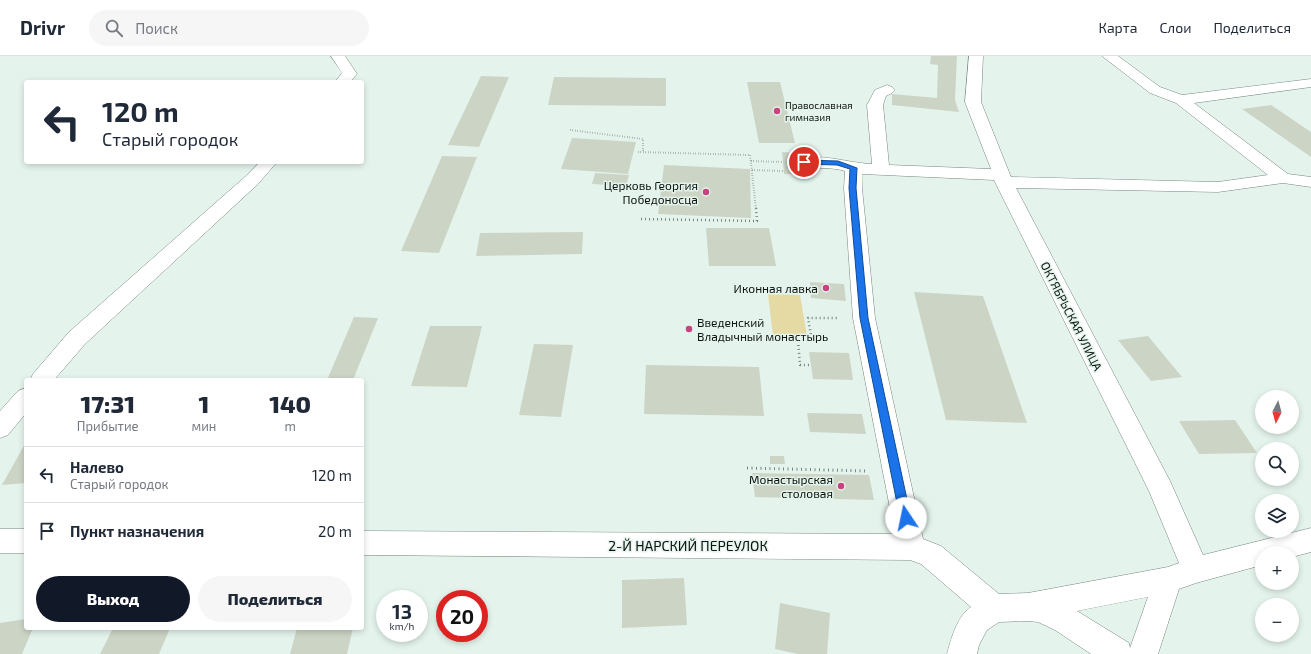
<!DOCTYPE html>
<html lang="ru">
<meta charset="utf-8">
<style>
:root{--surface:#fff;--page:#f6f6f7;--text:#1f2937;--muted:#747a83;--line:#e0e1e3;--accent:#111827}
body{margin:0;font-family:"Exo 2",sans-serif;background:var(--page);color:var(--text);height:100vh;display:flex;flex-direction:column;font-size:15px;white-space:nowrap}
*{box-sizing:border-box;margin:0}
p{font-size:13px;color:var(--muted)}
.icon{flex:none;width:22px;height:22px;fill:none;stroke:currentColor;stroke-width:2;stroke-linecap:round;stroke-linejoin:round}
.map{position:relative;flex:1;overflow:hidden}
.details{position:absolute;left:24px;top:322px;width:340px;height:252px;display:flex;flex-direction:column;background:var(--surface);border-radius:4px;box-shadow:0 2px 6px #0003}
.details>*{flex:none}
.hud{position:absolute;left:24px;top:24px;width:340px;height:84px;border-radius:4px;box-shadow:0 2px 6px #0003;background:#fff;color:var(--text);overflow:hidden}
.needle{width:26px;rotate:186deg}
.controls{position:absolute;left:1255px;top:334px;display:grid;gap:8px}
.controls a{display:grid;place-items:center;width:44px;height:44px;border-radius:50%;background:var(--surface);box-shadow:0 2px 6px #0003;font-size:20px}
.speed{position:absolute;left:376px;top:534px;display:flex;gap:8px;font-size:20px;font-weight:700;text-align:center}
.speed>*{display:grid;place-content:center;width:52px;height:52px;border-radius:50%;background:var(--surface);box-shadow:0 2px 6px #0003;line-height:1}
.speed small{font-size:10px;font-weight:400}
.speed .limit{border:6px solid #d22;background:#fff;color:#111}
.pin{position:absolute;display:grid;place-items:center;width:34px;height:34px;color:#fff;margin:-17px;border:2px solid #fff;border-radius:50%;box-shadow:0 1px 4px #0007}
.me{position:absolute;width:44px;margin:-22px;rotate:349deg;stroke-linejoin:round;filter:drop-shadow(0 0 3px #0008)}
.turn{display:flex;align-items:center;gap:14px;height:84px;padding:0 12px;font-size:18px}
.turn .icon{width:52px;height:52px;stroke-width:2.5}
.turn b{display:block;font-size:28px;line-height:34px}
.eta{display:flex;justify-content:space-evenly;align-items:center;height:68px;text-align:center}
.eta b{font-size:24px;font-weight:800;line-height:28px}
.primary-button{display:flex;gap:8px;margin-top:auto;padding:8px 12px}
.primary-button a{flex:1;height:46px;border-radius:24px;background:var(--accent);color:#fff;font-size:16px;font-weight:800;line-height:46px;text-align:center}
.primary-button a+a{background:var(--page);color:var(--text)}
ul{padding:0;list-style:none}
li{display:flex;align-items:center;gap:12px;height:56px;padding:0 12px;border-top:1px solid var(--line)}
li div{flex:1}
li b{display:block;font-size:15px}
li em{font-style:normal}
header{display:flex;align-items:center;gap:24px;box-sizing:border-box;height:56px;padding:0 20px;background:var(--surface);border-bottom:1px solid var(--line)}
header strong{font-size:19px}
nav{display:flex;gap:22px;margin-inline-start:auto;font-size:14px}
.search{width:280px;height:36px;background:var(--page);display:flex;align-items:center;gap:10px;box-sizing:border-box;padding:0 14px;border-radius:22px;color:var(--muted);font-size:15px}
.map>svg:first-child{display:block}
</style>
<header>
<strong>Drivr</strong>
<div class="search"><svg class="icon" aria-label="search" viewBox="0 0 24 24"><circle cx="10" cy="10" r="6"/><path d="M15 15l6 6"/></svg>Поиск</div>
<nav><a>Карта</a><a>Слои</a><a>Поделиться</a></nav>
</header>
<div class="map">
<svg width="1311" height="598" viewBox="0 0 1311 598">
<rect width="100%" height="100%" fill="#e4f4ec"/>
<path fill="#e5d9a4" d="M768 238 800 239 807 280H773Z"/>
<g fill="#ccd4c6">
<path d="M931 0H957L955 44 959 56 892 49V38L937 42 938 9 930 8Z"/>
<path d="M481 20 509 21 479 91 448 89Z"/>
<path d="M554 21 666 22V50L548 49Z"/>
<path d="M747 26H780L795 87H759Z"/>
<path d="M1271 49 1311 76V101L1242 53Z"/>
<path d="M572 82 636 86 628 118 561 113Z"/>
<path d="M782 96 803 97 806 119 784 118Z"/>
<path d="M442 100 477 101 439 197 401 195Z"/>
<path d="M664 109 750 113 751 162 658 158Z"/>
<path d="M595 117 629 119 626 130 592 128Z"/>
<path d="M706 172H769L776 210H709Z"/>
<path d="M583 176 582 198 476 200 480 177Z"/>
<path d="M810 226 844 228 846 245 811 242Z"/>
<path d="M914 236 983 240 1027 367 946 364Z"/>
<path d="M354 261 378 262 353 324H327Z"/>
<path d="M430 270H482L467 331 411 330Z"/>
<path d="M1148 280 1182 321 1151 325 1118 284Z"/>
<path d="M534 288 573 289 561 361 519 359Z"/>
<path d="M809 296 849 297 853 324 813 323Z"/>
<path d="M646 309 759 311 764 360 644 358Z"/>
<path d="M807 357 862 358 866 378 810 376Z"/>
<path d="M1235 364 1257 397 1199 398 1179 365Z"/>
<path d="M26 386V427L2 429Z"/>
<path d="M770 400H784L785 408H770Z"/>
<path d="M752 417 869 419 874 444 755 441Z"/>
<path d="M684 522 687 569 622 572V524Z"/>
<path d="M780 547 830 557 827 598H798L775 593Z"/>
<path d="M26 563V572H33L22 598H0V567Z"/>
<path d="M113 572H170L159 598H100Z"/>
<path d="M297 572H353L347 598H290Z"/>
</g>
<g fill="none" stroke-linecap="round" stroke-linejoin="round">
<g stroke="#77867f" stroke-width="1">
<g id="minor">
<path d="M331 0H345L357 18 350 26H335L342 17Z"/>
<path d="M969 0H983L981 46 1011 121 1218 126 1268 119 1176 47 1150 37 1102 0H1118L1160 31 1182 39 1311 23V31L1194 47 1288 118 1311 121V131L1283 127 1218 136 1016 132 1170 425 1203 499 1311 472V496L1292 501V497H1262V509L1196 527 1179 533 1158 598H1091L1055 574 1038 566 1028 565 999 566 987 574 979 589 977 598H947C951 583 957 560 971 551L921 508 910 504 362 499V475L895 478 853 262 844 132 845 115C830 110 814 114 798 111L796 107 798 103C823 97 847 107 872 108L867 49 875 34 887 29 892 31 895 34 892 37 886 40 883 49 889 109 991 113 965 46ZM862 118 994 124 1149 435 1179 507 1168 511 1028 537 999 538 941 490 923 483 875 262 862 132ZM1148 541 1130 592 1129 587 1077 555Z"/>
<path d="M260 106H277L258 128 85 288 54 324H30L33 318 69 276 246 120Z"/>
<path d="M26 332V357L8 379 0 382V355L18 335Z"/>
<rect x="0" y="473" width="26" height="24"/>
</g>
</g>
<g stroke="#78837d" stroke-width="2" stroke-dasharray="0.5 2" stroke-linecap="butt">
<path d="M570 74 643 83V96"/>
<path d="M638 96 750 99 756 153"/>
<path d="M751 105 783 106"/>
<path d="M752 114 783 115"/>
</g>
<g stroke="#78837d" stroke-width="2.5" stroke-dasharray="1 3" stroke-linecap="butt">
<path d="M641 163 757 165 756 152"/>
<path d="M783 284 812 285 808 262H839"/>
<path d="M798 285 800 309H811"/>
</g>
<path stroke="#78837d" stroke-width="3" stroke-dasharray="1 3.5" stroke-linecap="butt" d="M747 412 868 415"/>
<use href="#minor" fill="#fff" fill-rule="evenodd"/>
</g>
<path fill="#1a73e8" stroke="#114b97" d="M804 104 838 105 857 112 856 132 868 262 911 462 909 466 906 467 902 466 900 462 860 262 849 132 850 113 837 109 802 108V105Z"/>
<g fill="#c9417f" stroke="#e4f4ec" stroke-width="1.5">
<circle cx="777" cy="55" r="4"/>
<circle cx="706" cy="136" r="4"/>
<circle cx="826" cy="232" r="4"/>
<circle cx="689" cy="273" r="4"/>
<circle cx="841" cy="430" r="4"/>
</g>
<g text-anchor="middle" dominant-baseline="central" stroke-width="3" stroke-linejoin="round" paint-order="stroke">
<g font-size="10" fill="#0c120f" stroke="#e4f4ec" text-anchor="start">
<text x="785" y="49">Православная<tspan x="785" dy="12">гимназия</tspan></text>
</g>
<g font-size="12" fill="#0c120f" stroke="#e4f4ec" text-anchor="end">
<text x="698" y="129">Церковь Георгия<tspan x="698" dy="14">Победоносца</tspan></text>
<text x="818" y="232">Иконная лавка</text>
<text x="697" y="266" text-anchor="start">Введенский<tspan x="697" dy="14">Владычный монастырь</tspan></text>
<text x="833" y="423">Монастырская<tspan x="833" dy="14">столовая</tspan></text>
</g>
<g font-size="12" fill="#0c120f" stroke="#e4f4ec">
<text transform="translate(1072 260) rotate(63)">ОКТЯБРЬСКАЯ УЛИЦА</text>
</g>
<g font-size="14" fill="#0c120f" stroke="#e4f4ec">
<text x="688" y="489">2-Й НАРСКИЙ ПЕРЕУЛОК</text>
</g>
</g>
</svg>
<div class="controls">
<a><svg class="needle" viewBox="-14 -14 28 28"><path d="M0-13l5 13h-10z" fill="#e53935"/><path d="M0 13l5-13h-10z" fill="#747a83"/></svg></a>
<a><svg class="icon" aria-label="search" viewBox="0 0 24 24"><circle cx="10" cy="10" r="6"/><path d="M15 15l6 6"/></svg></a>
<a><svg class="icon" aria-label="layers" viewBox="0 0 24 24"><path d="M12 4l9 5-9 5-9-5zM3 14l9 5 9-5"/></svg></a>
<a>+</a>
<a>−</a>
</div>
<div class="speed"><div>13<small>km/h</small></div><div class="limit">20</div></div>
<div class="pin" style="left:804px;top:106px;background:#d93025"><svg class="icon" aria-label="arrive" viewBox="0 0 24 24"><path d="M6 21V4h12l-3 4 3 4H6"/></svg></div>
<svg class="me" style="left:906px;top:462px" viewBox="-20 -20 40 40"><circle r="19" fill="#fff"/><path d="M0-13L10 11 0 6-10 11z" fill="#1a73e8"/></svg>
<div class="hud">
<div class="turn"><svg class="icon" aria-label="left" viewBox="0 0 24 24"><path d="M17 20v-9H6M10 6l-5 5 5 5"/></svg><div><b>120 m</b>Старый городок</div></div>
</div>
<section class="details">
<div class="eta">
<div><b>17:31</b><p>Прибытие</p></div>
<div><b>1</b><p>мин</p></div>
<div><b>140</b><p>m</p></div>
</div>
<ul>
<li><svg class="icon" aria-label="left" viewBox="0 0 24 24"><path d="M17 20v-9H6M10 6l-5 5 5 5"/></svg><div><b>Налево</b><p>Старый городок</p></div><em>120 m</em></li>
<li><svg class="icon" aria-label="arrive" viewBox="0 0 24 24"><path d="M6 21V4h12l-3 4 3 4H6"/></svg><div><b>Пункт назначения</b></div><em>20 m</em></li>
</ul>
<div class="primary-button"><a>Выход</a><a>Поделиться</a></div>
</section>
</div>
